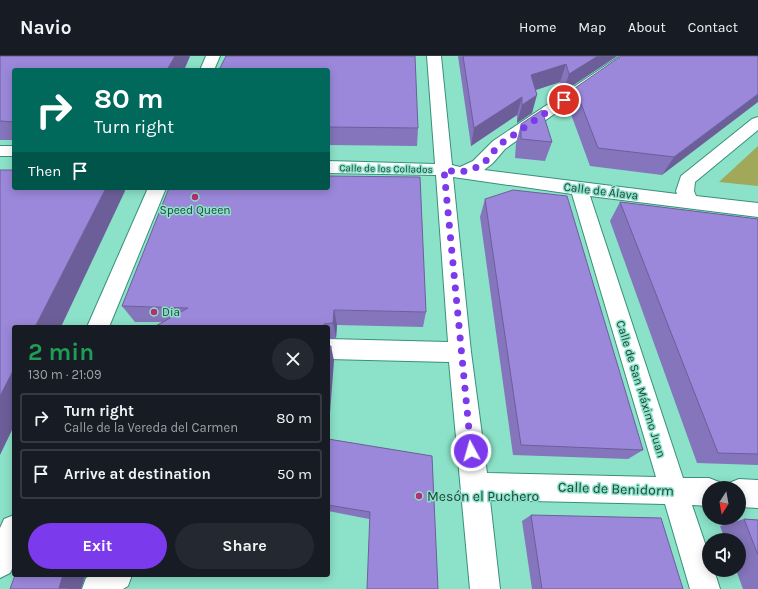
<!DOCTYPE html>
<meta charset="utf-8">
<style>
:root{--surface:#171b24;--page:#242831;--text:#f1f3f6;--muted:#9ea1a6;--line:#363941;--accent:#7c3aed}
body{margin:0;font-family:Karla,sans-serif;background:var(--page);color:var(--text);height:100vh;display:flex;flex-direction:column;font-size:15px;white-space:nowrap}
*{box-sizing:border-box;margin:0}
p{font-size:13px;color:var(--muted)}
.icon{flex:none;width:22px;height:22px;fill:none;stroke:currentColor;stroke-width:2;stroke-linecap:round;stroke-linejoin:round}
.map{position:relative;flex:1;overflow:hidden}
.details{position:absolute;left:12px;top:269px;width:318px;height:252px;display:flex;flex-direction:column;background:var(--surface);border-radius:4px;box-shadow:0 2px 10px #0003}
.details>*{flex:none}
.top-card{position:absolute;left:12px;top:12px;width:318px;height:122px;border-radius:4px;box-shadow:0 2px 10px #0003;background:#00695c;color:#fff;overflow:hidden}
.needle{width:26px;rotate:191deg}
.fabs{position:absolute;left:702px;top:425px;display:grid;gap:8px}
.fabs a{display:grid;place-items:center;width:44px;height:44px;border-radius:50%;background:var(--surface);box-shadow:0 2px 10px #0003;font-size:20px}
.pin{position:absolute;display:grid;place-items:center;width:34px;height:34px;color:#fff;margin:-17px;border:2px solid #fff;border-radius:50%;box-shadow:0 1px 4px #0007}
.me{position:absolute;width:44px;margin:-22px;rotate:354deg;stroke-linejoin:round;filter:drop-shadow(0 0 3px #0008)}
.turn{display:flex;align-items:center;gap:14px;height:84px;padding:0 16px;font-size:18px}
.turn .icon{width:52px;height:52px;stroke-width:2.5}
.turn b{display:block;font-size:28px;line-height:34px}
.then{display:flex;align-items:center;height:38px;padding:0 16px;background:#0003;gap:8px;font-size:15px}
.round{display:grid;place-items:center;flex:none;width:42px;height:42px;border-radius:21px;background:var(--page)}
.headline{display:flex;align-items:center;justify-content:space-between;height:68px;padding:0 16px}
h1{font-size:24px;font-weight:700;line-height:30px;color:#1e9e55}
.primary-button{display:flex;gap:8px;margin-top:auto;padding:8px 16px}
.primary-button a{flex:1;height:46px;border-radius:24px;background:var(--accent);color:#fff;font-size:16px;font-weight:700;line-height:46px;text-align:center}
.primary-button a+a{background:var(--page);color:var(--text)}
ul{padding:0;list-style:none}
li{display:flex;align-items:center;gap:12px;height:50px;margin:0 8px 6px;padding:0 8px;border:2px solid var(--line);border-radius:4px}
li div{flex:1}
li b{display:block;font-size:15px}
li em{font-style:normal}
header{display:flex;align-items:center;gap:24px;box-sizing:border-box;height:56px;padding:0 20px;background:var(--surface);border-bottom:1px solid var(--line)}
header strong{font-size:19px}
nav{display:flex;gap:22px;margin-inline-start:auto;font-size:14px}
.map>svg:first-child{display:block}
</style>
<header>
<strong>Navio</strong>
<nav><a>Home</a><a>Map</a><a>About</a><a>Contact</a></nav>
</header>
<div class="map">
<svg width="758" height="533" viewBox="0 0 758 533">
<rect width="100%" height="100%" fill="#8be2c8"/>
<path fill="#a1a859" d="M758 90V130L719 126Z"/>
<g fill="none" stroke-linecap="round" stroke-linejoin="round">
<g stroke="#379079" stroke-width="2">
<g id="minor">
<path d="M206 0H220L214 14H200Z"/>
<path d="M427 0H441L452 109 460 111 473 105 493 85 620 0H636L505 93 493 107 484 114 677 138 676 135 681 120 752 63 758 61V74L695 126 694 135 696 140 758 147V161L590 140 683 422H709L719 426 721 432H709V450L692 449 709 499V514H714L720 533H690L665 448 490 444 500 533H470L449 306 328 303V283L448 286 436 119 328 117V105L435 108ZM453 121 572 138 656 421 487 417 471 296Z"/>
<rect x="0" y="90" width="14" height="10"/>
<path d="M148 132H166L109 271H87Z"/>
<path d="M739 423 758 424V452L739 451V432H727L729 427Z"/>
<path d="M14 459V509L10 517 0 522V472L4 463Z"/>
<path d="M91 519H132L128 530 123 533H82L86 522Z"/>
</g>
</g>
<use href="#minor" fill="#fff" fill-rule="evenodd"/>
</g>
<g fill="#8575bc">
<path d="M0 0H190L184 14H14V84H0Z"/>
<path d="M458 0H617L563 36 560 26 536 34 532 57 517 67V59L471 90Z"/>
<path d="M758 0 662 119 590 110 568 50 575 32Z"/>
<path d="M328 14 418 72 417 90 328 89Z"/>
<path d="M521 68 552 86 545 105 515 102 516 87Z"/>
<path d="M485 143 643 394 628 403 513 399 480 161Z"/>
<path d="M620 146 758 163V409L697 407 610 165Z"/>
<path d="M122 250 426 256 423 271 337 269 336 282 328 283V271H154L162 266H135Z"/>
<path d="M328 383 432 400 369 463 328 455Z"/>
<path d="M531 459 683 533H532L522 465Z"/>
<path d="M744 463 758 464V533H743L736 514H739V484H725L720 470Z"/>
</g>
<g fill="#6c5f99">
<path d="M175 0H190L184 14H167Z"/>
<path d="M598 0H617L563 36 569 18Z"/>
<path d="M566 8 560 26 526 37 531 19Z"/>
<path d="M758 38V46L662 119 674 101Z"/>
<path d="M537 39 532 57 517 67 522 49Z"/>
<path d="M522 41 517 59 471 90 474 72Z"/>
<path d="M106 132H124L125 135 61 271H35Z"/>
<path d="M334 254 337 269 336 282 333 267Z"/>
<path d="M331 290 334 305 328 383V332Z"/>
<path d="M14 313V370L0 399V340Z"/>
<path d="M63 519H91L85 521 81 533H69L59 532Z"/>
</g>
<g fill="#9b88db" stroke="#6c5f99">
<path d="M0 0H175L167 14H14V66L0 65Z"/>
<path d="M226 0H415L418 72 328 71V14H219Z"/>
<path d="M463 0H598L569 18 566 8 531 19 537 39 522 49V41L474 72Z"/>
<path d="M621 0H758V38L674 101 598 92 575 32Z"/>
<path d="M542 54 552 86 521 83V68Z"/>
<path d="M0 114H14V132H106L35 271H14V313L0 340Z"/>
<path d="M328 120 420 121 426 256 334 254 333 267 324 268V271H154L188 252 122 250 169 132H328Z"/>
<path d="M513 134 567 140 643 394 521 389 485 143Z"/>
<path d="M620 146 758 163V398L718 397Z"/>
<path d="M328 290H331L328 332Z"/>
<path d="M328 383 432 400 438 533H367L370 456 328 449Z"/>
<path d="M531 459 661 462 683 533H542Z"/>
<path d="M744 463 758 464V499Z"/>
<path d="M15 519H63L59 532H69V533H10Z"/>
</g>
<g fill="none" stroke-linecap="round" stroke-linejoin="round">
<path stroke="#7c3aed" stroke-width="7" stroke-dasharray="0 12.6" d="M471 395 444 114 461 116 475 112 484 107 499 89 564 44"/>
</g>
<g fill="#b42f75" stroke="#8be2c8" stroke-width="1.5">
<circle cx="195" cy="141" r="4"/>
<circle cx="154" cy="256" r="4"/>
<circle cx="419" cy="440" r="4"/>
</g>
<g text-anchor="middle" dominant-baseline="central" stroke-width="3" stroke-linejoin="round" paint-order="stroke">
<g font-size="10" fill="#20443a" stroke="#8be2c8">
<text transform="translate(386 113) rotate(1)">Calle de los Collados</text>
</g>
<g font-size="12" fill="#20443a" stroke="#8be2c8">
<text transform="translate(601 135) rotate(7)">Calle de Álava</text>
<text transform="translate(641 333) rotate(73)">Calle de San Máximo Juan</text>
</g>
<g font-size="12" fill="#20443a" stroke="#8be2c8">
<text x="195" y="154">Speed Queen</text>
<text x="162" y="256" text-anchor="start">Dia</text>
</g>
<g font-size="14" fill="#20443a" stroke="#8be2c8">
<text transform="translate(616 433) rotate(2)">Calle de Benidorm</text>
</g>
<g font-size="14" fill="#20443a" stroke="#8be2c8" text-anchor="start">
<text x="427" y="440">Mesón el Puchero</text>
</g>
</g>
</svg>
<div class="fabs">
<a><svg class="needle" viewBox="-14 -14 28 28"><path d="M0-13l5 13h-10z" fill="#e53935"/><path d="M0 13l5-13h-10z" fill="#9ea1a6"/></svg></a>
<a><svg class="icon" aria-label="sound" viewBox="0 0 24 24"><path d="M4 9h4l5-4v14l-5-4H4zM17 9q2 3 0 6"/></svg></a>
</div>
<div class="pin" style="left:564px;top:44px;background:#d93025"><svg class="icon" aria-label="arrive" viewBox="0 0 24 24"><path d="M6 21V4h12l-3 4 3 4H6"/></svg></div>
<svg class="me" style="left:471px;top:395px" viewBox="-20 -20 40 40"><circle r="17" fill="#7c3aed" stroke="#fff" stroke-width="3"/><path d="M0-11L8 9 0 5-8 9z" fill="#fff"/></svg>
<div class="top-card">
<div class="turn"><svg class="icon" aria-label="right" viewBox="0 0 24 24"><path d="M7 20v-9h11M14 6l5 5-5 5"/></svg><div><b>80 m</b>Turn right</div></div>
<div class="then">Then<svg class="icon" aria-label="arrive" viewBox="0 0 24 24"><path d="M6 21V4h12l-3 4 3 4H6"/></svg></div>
</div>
<section class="details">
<div class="headline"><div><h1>2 min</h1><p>130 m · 21:09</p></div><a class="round"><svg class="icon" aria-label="close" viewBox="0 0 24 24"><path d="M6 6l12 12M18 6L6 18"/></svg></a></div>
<ul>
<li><svg class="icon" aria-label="right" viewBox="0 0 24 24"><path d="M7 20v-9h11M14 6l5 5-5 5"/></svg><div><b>Turn right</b><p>Calle de la Vereda del Carmen</p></div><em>80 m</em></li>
<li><svg class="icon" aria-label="arrive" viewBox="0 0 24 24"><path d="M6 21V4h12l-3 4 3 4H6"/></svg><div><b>Arrive at destination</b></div><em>50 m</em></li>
</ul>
<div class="primary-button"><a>Exit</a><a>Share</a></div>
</section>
</div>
